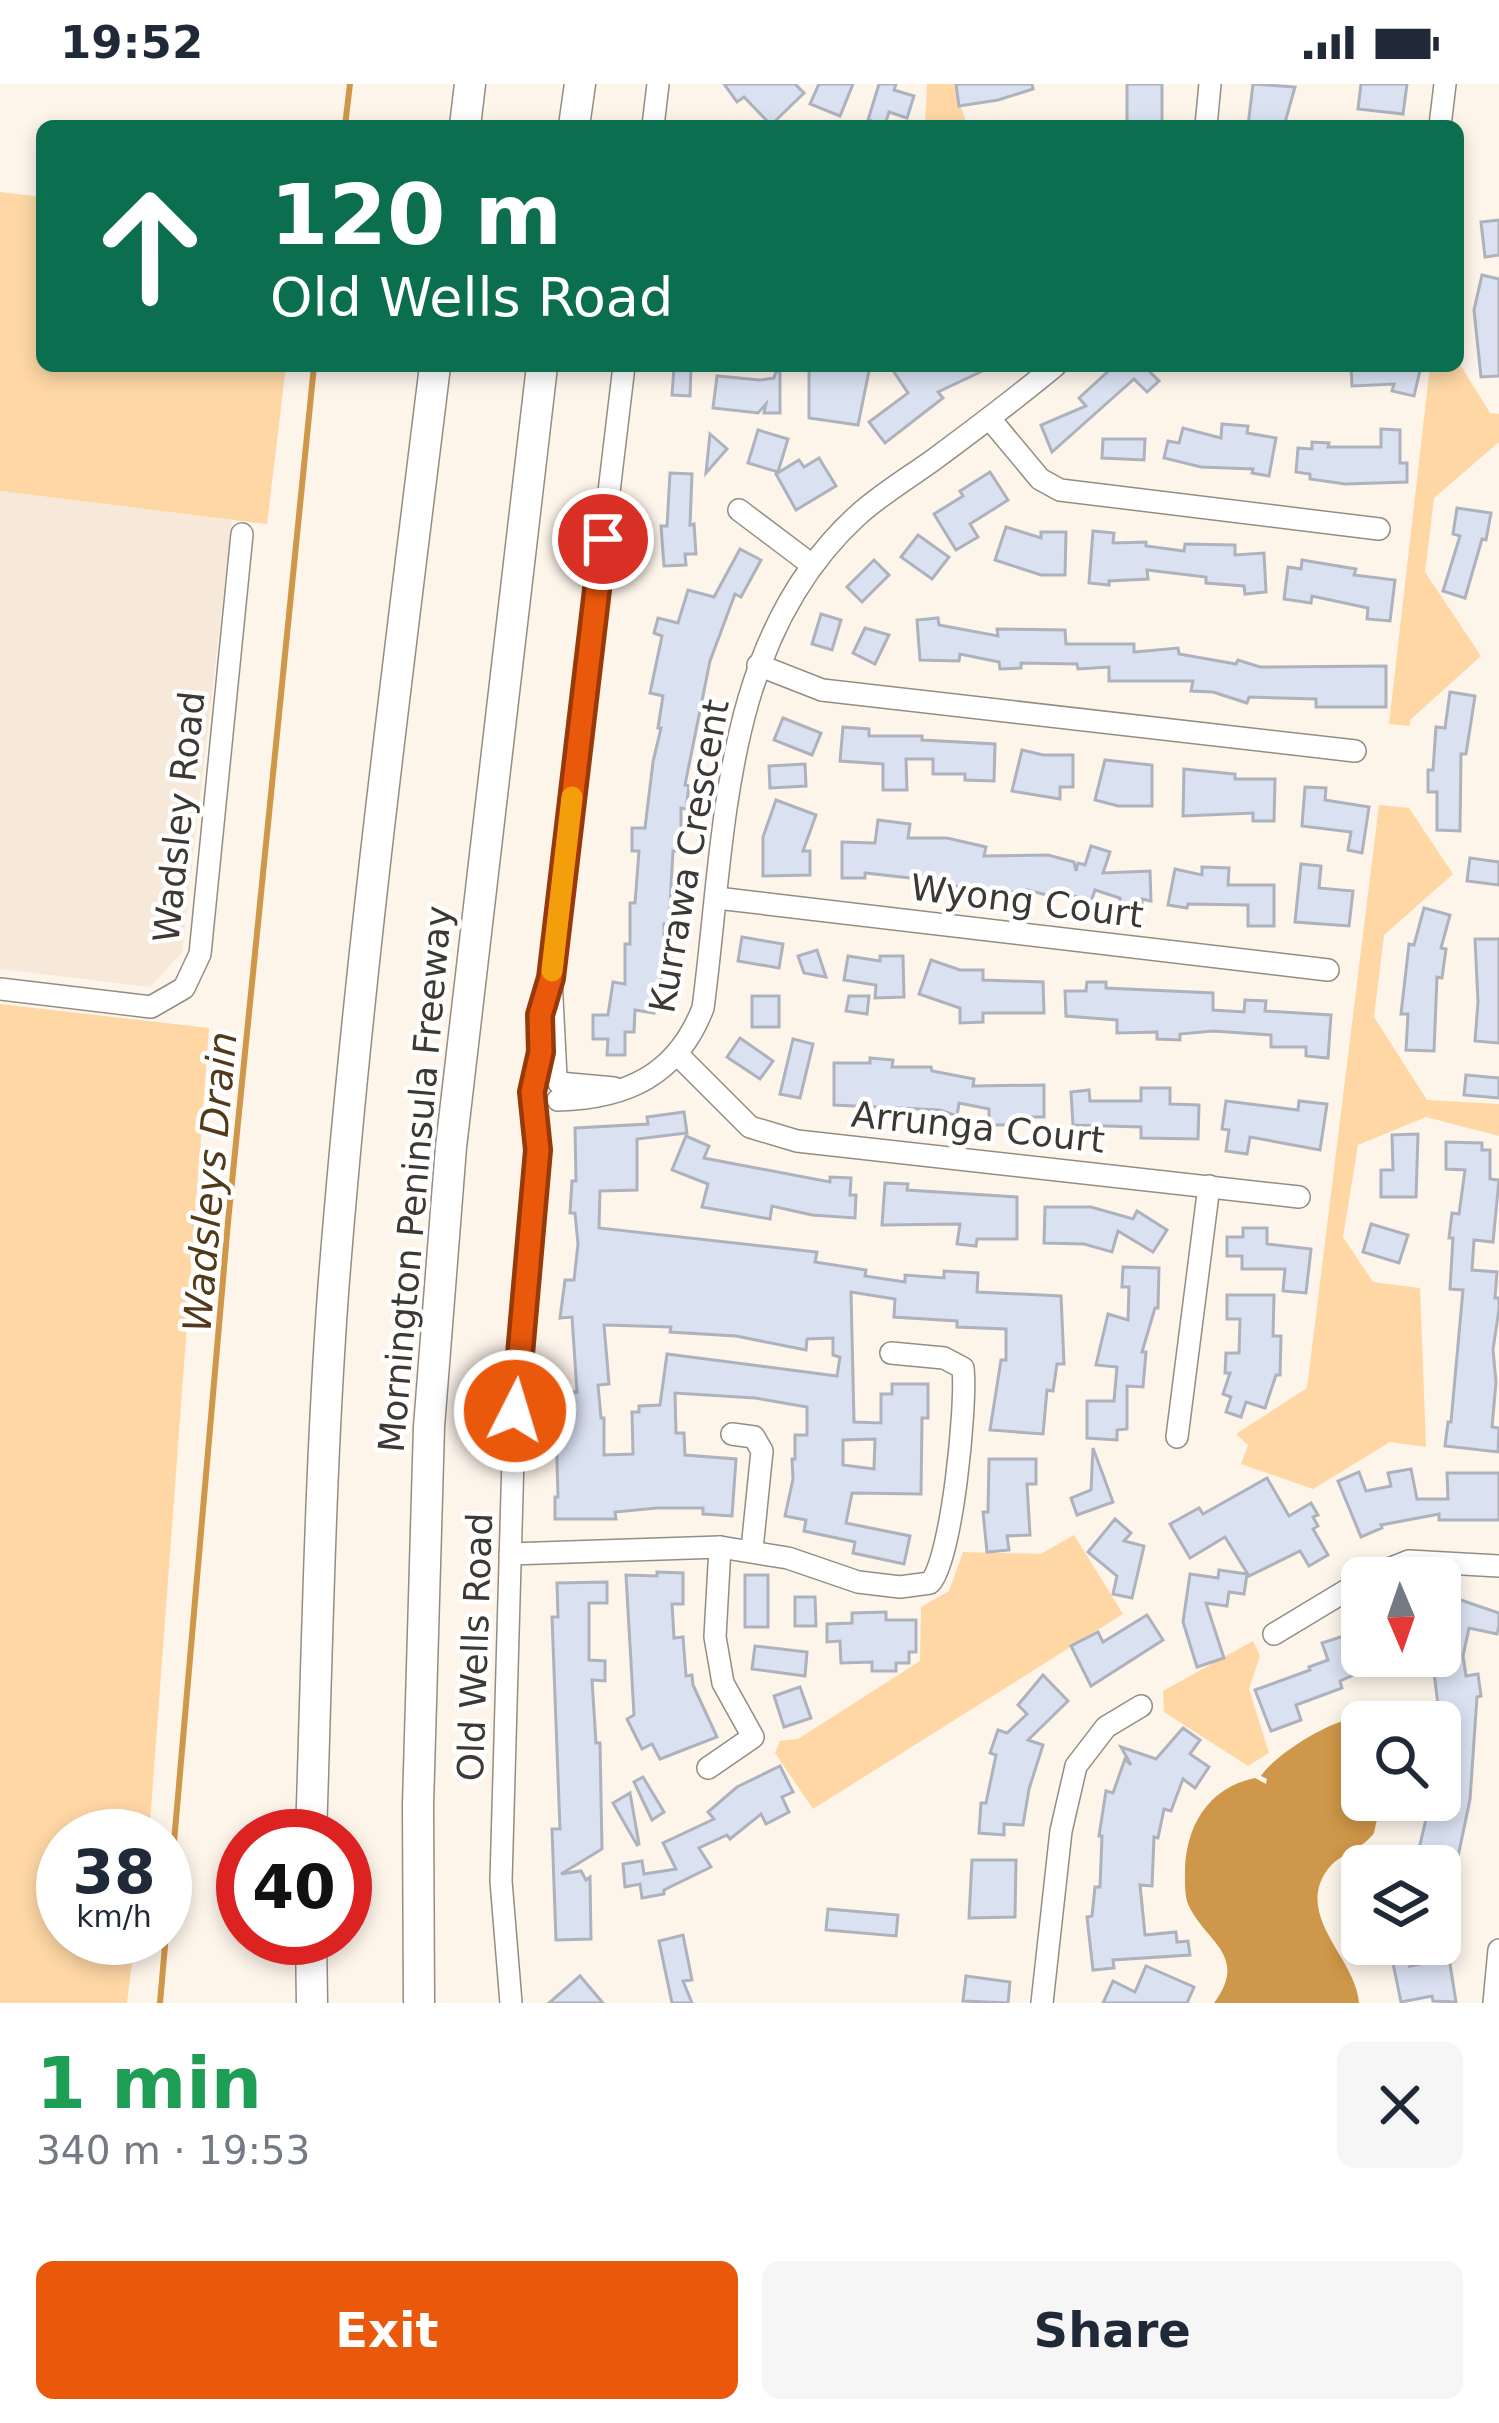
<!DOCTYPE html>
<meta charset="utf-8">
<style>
:root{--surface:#fff;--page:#f6f6f7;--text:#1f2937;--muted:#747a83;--accent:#ea580c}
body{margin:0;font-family:"DejaVu Sans",sans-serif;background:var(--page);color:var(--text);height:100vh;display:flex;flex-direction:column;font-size:45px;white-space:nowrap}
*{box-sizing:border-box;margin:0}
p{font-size:39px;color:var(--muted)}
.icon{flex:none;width:66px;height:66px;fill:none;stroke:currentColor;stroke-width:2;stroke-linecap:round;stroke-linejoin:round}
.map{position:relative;height:1919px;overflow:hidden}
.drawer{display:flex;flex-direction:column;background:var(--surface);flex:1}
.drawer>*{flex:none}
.hud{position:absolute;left:36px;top:36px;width:1428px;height:252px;border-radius:18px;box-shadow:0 6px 18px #0003;background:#0b6e4f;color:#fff;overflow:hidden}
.needle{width:78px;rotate:178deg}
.fabs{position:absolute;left:1341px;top:1473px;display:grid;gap:24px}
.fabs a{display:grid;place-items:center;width:120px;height:120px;border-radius:18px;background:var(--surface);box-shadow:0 6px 18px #0003;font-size:60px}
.speed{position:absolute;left:36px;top:1725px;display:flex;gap:24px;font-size:60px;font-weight:700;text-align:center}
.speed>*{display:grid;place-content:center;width:156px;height:156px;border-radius:50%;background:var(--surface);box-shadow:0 6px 18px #0003;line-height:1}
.speed small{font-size:30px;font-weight:400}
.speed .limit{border:18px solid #d22;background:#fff;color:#111}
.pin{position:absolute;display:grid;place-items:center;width:102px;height:102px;color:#fff;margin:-51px;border:6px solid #fff;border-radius:50%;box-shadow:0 3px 12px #0007}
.me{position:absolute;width:132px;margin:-66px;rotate:5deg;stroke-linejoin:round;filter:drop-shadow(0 0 9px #0008)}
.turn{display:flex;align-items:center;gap:42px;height:252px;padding:0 36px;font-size:54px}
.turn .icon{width:156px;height:156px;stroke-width:2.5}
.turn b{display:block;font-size:84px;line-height:102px}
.round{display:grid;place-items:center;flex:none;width:126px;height:126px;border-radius:18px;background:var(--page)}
.head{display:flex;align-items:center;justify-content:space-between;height:204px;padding:0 36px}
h1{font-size:72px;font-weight:700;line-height:90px;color:#1e9e55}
.cta{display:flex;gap:24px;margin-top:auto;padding:24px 36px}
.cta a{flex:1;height:138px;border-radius:18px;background:var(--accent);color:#fff;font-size:48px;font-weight:700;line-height:138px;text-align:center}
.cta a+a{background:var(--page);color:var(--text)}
.status{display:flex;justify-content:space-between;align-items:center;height:84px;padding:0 60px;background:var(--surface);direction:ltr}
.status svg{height:33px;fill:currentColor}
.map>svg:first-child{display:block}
</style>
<div class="status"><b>19:52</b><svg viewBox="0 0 49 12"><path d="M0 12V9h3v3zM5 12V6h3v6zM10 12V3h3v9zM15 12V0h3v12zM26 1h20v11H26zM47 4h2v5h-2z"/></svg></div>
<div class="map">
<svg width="1499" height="1919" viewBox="0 0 1499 1919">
<rect width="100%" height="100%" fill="#fdf4ea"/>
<path fill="#f7e9d9" d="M0 407 232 436 182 868 150 903 0 885Z"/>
<g fill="#fed7a5">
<path d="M927 0H954L967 42H925Z"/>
<path d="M0 108 42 113V282H286L267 440 0 407Z"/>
<path d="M1458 277 1490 329 1499 330V358L1434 414 1425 488 1481 572 1410 636V642L1389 640 1430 282H1458Z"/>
<path d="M1379 721 1409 724 1453 790 1384 851 1374 933 1427 1016 1499 1020V1052L1426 1033 1358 1061 1343 1153 1373 1198 1420 1204 1426 1363 1390 1358 1313 1405 1241 1380 1248 1361 1236 1350 1307 1304Z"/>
<path d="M0 920 209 944 149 1752H63V1854H135L127 1919H0Z"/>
<path d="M1074 1451 1123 1530 813 1725 775 1669 780 1657 798 1655 920 1577 921 1523 949 1507 963 1468 1041 1470Z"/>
<path d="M1253 1557 1260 1572 1249 1605 1269 1669 1248 1682 1164 1628 1163 1607Z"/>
</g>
<path fill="#cf9749" d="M1350 1635 1369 1638H1362V1716L1381 1717 1374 1749C1362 1766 1340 1769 1328 1785 1293 1832 1356 1874 1359 1919H1214C1250 1871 1204 1857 1188 1820 1185 1812 1185 1802 1185 1792 1184 1746 1206 1704 1255 1694L1266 1700 1267 1695 1261 1692C1275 1671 1325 1640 1350 1635Z"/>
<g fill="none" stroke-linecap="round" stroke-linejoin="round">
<g stroke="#cf9749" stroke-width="6">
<path d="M345 42 350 0"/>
<path d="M160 1919 228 1138 314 282"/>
</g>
</g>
<g fill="#dae1f1" stroke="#adb2bd" stroke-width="3" fill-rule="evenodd">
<path d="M724 0H795L804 9 771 41 744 13 737 18Z"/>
<path d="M819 0H853L840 32 810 20Z"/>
<path d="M879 0H896L894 6 914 12 907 34 889 28 885 41 868 36Z"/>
<path d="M956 0H1032L1033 5 998 16 959 22Z"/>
<rect x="1127" y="0" width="35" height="39"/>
<path d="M1253 0 1295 3 1284 42H1248Z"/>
<path d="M1361 0H1407L1403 30 1358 25Z"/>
<path d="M1499 136V171L1485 173 1481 138Z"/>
<path d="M1482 191 1499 195V292L1481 293 1474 226Z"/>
<path d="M809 282H870L858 341 809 334Z"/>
<path d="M903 282H993L938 308 943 314 885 359 869 338 908 309 894 288Z"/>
<path d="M1114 282H1149L1146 284 1159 297 1147 308 1134 295 1052 368 1041 341 1086 322 1079 314Z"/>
<path d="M1351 282H1421L1414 312 1392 307 1394 300 1352 302Z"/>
<path d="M674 283 691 284 690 312 672 311Z"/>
<path d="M776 287 780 288V329H764L766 320 758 329 713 324 717 292 760 296 774 294Z"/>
<path d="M1222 340 1248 342 1247 349 1276 354 1269 392 1252 389 1253 385 1201 383 1164 374 1168 357 1179 359 1183 344 1221 354Z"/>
<path d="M1381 345 1400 346V379H1407V398L1345 400 1310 395V390L1296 388 1298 364 1312 365V358L1329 359 1328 363H1381Z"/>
<path d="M758 346 788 355 778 388 748 379Z"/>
<path d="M710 350 727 365 706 389Z"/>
<path d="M1103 355H1145L1144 376 1102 374Z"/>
<path d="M819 374 836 402 796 426 776 390 799 376 804 383Z"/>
<path d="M990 388 1008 416 970 440 978 453 956 466 934 430 963 412 960 407Z"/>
<path d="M670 389 692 390 690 441 694 440 696 470H685L686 481 664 482 661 442H667Z"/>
<path d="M1457 424 1491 429 1486 456 1482 455 1465 514 1443 507 1460 452 1453 450Z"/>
<path d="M1006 443 1041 454V448H1066L1065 491H1041L995 476Z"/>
<path d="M1093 447 1114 449 1113 459 1146 458V462L1184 467 1185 460 1235 461V471L1264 469 1266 508 1245 510 1244 502 1206 499V493L1147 486 1148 495 1109 497V501L1089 499Z"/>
<path d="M918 451 949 473 932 495 901 473Z"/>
<path d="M740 465 761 476 741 513 735 510 710 577 685 701 689 702 686 725 681 724V767H673L669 840H664V882L654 929 635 926 634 948H625V971H607L608 955H593V931H608L613 898 625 900V860H630V819H635L639 767H632V744H645L653 678 661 644H658L663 612 650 609 662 552 654 549 658 534 678 539 688 506 714 513Z"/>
<path d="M874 476 889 491 862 518 847 503Z"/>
<path d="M1302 476 1356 485 1354 491 1395 496 1390 537 1367 535 1368 524 1312 512 1311 519 1284 515 1288 483 1301 485Z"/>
<path d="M821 530 841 536 832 566 812 560Z"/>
<path d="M938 534 939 541 998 552 997 545 1065 546 1066 560H1134V568L1178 564 1179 570 1236 580 1238 576 1260 583 1386 582V623H1316V615L1249 613 1247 619 1213 608 1191 607 1193 597H1109V583L1078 585 1077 580 1021 579V584L1000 585 999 578 960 570 959 577 920 576 917 536Z"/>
<path d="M865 544 889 551 875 580 853 569Z"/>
<path d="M1450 608 1475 612 1466 670H1461L1460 747 1437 746V708H1428V686H1433L1436 643 1445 644Z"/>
<path d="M783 634 821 649 812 671 774 656Z"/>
<path d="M843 643 869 645V652H922V656L995 660 994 697 965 696V690H933V675H906L907 706H883V680L840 677Z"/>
<path d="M1022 666 1043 671H1073V703H1060V715L1012 707Z"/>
<path d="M1105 676 1152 681V722H1118L1095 716Z"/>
<path d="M805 680 806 702 770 704 769 682Z"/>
<path d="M1184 685 1235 690V695H1275L1274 737H1253V729L1183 732Z"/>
<path d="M1305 703 1326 704 1325 716 1369 723 1362 769 1348 766 1351 748 1302 742Z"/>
<path d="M776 716 816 731 803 767H810V791L763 792V753Z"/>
<path d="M878 736 910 740 908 754H947L986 763 984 772 1048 771 1074 778 1076 787 1078 779 1085 781 1091 762 1110 768 1103 789 1150 787 1151 817 1142 815V825H1120V814L1095 806 1091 818 1059 807 1057 814 1028 806V814H1013V808H985L919 795 865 789V794H842V758L875 759Z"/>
<path d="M1470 774 1499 778V801L1467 797Z"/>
<path d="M1301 780 1321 782 1319 804 1353 807 1349 842 1295 838Z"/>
<path d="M1202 783 1229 784 1228 801H1274V842H1248V821L1188 820 1187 824 1168 821 1175 785 1202 791Z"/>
<path d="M1424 824 1450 831 1441 864 1446 865 1442 894 1437 893 1434 967 1406 966 1408 930H1401L1409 860 1414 861Z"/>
<path d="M742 853 783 860 779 884 738 877Z"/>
<path d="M1475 855H1499V959L1475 957 1478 918Z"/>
<path d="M817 866 826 893 804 889 798 872Z"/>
<path d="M848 872 880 877V872H903L904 913 875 914 876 901 844 896Z"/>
<path d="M931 876 960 886H983V896L1043 898 1044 929H983V938L960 939V924L919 910Z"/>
<path d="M1087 898H1106V904L1213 909V926L1244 928 1245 916 1266 917 1265 927 1331 931 1328 974 1306 972V963H1271V951L1213 947 1180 950V956L1157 955V948L1117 949V936L1066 932 1065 907H1086Z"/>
<rect x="752" y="912" width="27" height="31"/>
<path d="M849 912H869L867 930 846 927Z"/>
<path d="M740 954 773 977 760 995 727 973Z"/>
<path d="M793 955 813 960 800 1014 780 1010Z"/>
<path d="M870 974 893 976 892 983H931L932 987 974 995 973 1002 1044 1001V1033H1014V1041H989V1025L959 1019 957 1032 940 1026 834 1021V979H870Z"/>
<path d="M1466 991 1499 994V1014L1464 1011Z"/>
<path d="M1141 1004H1170V1020L1199 1021 1198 1055 1141 1054V1043L1073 1041 1071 1008 1089 1006 1090 1017H1141Z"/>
<path d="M1226 1017 1298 1026 1299 1017 1327 1020 1320 1066 1250 1053 1247 1070 1226 1067 1229 1046 1222 1045Z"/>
<path d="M684 1028 687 1049 637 1055V1106L600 1107 599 1144 817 1168 815 1178 866 1186 865 1192 905 1198V1191L944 1194V1187L978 1189 977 1208 1061 1212 1064 1280H1057L1053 1307 1047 1306 1043 1350 990 1346 1001 1276H1006V1245L957 1243V1237L894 1233 895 1215 851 1208 854 1338 881 1339V1310H892V1300H928V1334H922L921 1410 852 1409 846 1439 910 1452 904 1480 853 1469 855 1458 804 1447 806 1436 785 1432 793 1395 792 1375H795V1351H807V1323L755 1314 675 1309 676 1349H684L685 1371 736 1375 732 1432 703 1430V1424H657L615 1428 616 1435H555V1413H558L555 1308H577L572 1233 560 1234 565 1196H574L578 1160 575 1129H570L572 1097H576L575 1044 648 1040 647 1033ZM604 1241 671 1243 670 1248 736 1252 806 1266 807 1255 833 1254V1271L840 1273 837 1292 667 1270 660 1321 639 1322V1328H632L633 1370 604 1371V1334H601L598 1301 609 1300ZM875 1355 874 1385 843 1381V1356Z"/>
<path d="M1418 1050 1416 1113H1381V1086H1393L1392 1051Z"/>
<path d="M686 1052 709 1062 704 1074 830 1098V1093L851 1094 850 1111H856L855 1134 812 1131 772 1122 770 1135 702 1123 708 1100 672 1086Z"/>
<path d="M1446 1058 1482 1059V1066H1490V1095L1499 1096 1493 1158 1474 1156 1472 1186 1497 1188 1495 1214H1499V1225L1493 1266 1496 1298 1492 1343 1499 1344 1498 1368 1445 1362 1448 1338H1451L1463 1206 1450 1205 1453 1154H1449L1452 1129 1459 1130 1465 1086 1446 1085Z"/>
<path d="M885 1099 908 1100 907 1106 1017 1113V1155H977L976 1162 957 1160 960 1140 882 1141Z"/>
<path d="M1045 1123H1091L1133 1135 1137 1127 1167 1146 1153 1168 1118 1147 1112 1168 1084 1160 1044 1159Z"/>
<path d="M1371 1140 1408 1151 1399 1179 1363 1168Z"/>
<path d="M1243 1144H1267V1160L1311 1165 1306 1209 1283 1207 1285 1185H1242V1172H1227V1153H1243Z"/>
<path d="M1123 1183 1159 1184 1158 1224H1155L1142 1268H1146L1143 1303 1127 1302V1345L1117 1346V1356L1087 1354V1317H1114L1117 1283 1096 1281 1108 1230 1128 1236 1129 1203H1122Z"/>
<path d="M1227 1211H1274L1273 1252H1281L1280 1291H1276L1265 1324 1246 1318 1241 1333 1226 1328 1231 1313 1223 1310 1230 1289H1225L1226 1269H1239L1240 1235H1227Z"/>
<path d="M1093 1364 1113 1418 1077 1431 1071 1414 1091 1406Z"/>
<path d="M989 1375H1036V1400H1027L1030 1451 1007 1452 1009 1466 987 1468 983 1428H988Z"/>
<path d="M1411 1385 1417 1415H1448L1447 1389H1499V1436H1439V1430L1381 1441 1382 1444 1361 1453 1338 1397 1359 1388 1366 1407 1391 1402 1388 1389Z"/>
<path d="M1267 1394 1289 1432 1311 1419 1318 1431 1313 1433 1318 1442 1313 1445 1328 1471 1309 1482 1300 1467 1249 1492 1225 1453 1190 1474 1170 1440 1199 1424 1203 1430Z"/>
<path d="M1115 1435 1131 1449 1124 1457 1144 1462 1132 1514 1113 1510 1117 1492 1088 1468Z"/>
<path d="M1219 1486 1247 1490 1244 1510 1229 1508 1227 1522 1206 1519 1224 1574 1197 1583 1183 1538 1190 1490 1218 1494Z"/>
<path d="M657 1488 683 1489V1520H672L674 1554 683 1553 686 1592 692 1591 693 1601 717 1653 660 1675 652 1660 642 1665 627 1635 634 1631 626 1491 657 1492Z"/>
<rect x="745" y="1491" width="23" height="52"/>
<path d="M607 1498V1519H589V1576L605 1577V1597L592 1596 596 1659H600L602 1765 561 1790 581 1787 586 1796 590 1793 591 1855 556 1856 552 1745H560L552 1533H558L557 1499Z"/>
<path d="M795 1513H815L816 1542H795Z"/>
<path d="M1455 1514 1499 1529V1541L1497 1550 1469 1544 1463 1572 1466 1592 1478 1590 1481 1612 1477 1613 1470 1715 1454 1792 1440 1789V1782H1415L1426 1735 1411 1732 1414 1716H1440V1638H1395L1423 1623 1438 1621 1432 1572H1440V1519L1453 1522Z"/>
<path d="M886 1528V1536H916V1568H909V1579H896V1587H872V1578L841 1579 840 1557 827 1558V1540L852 1539V1529Z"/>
<path d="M1147 1531 1163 1556 1091 1602 1071 1562 1098 1548 1103 1558Z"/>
<path d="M1362 1546V1572L1395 1573 1340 1597 1342 1604 1296 1621 1301 1636 1271 1647 1255 1606 1310 1586 1309 1583 1328 1576 1322 1559Z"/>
<path d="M755 1562 807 1568 805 1592 752 1585Z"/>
<path d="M1043 1591 1068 1617 1028 1656 1043 1661 1029 1705 1023 1741 1004 1740V1751L979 1749 981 1719H986L996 1671 990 1669 998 1646 1007 1649 1027 1630 1018 1621Z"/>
<path d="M800 1603 811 1634 784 1643 774 1612Z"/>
<path d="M1183 1644 1200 1656 1190 1670 1209 1683 1195 1704 1183 1695 1171 1727 1164 1725 1158 1754 1154 1753 1152 1802 1140 1801 1145 1851 1176 1848 1177 1858 1188 1857 1190 1871 1113 1876 1114 1884 1093 1886 1087 1833 1092 1832 1095 1803H1100L1102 1752H1099L1106 1707 1113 1709 1125 1675 1131 1681 1121 1663 1156 1675Z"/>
<path d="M780 1682 793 1708 782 1713 789 1728 766 1740 761 1730 730 1755 727 1751 699 1764 711 1783 664 1806V1810L642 1814 640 1800 625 1803 623 1780 642 1777 644 1790 676 1785 663 1759 714 1735 708 1728 737 1703Z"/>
<path d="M643 1693 664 1728 652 1736 634 1698Z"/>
<path d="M630 1709 639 1760 637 1761 613 1719Z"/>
<path d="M972 1776H1016L1015 1833 969 1834Z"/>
<path d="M828 1825 898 1831 896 1852 826 1846Z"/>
<path d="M683 1851 692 1896 683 1897 692 1919H672L659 1857Z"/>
<path d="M1389 1860H1417L1410 1882 1449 1874 1456 1918 1433 1917 1432 1912 1401 1918Z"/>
<path d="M1146 1882 1194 1903 1187 1919H1103L1113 1897 1135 1908Z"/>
<path d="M580 1892 603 1919H549Z"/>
<path d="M966 1892 1010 1898 1008 1919 963 1917Z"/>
</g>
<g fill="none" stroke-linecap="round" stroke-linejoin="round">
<g stroke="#948d83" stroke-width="24">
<g id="minor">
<path d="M653 42 658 0"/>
<path d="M1206 42 1210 0"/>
<path d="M1440 42 1445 0"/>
<path d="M990 335 1040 395 1060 406 1379 445"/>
<path d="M739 426 812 481"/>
<path d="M758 581 822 606 1355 667"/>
<path d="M717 814 1328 886"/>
<path d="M0 905 151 923 184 904 200 870 242 450"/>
<path d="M679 972 750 1043 797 1057 1299 1113"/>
<path d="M556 993 551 894 624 282"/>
<path d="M537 994 542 959"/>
<path d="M559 999 614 1004"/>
<path d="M558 1016C627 1014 677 991 703 924 726 752 720 557 858 431 880 411 908 394 932 377 974 346 1015 315 1055 282"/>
<path d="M732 1350 754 1353 762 1367 752 1465"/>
<path d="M1177 1353 1209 1102"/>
<path d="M510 1470 720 1463 788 1474 858 1498 900 1503 930 1499C952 1475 967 1321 963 1284L944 1274 891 1269"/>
<path d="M1366 1494 1409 1477 1499 1482"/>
<path d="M1274 1550 1362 1497"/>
<path d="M708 1684 753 1653 723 1599 715 1553 720 1463"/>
<path d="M511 1919 501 1797 513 1374 538 1066 534 1018"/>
<path d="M1042 1919 1061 1747 1076 1682 1106 1643 1141 1622"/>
<path d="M1494 1919 1499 1866"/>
</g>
</g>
<g stroke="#948d83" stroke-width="33">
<g id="highway">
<path d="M465 42 470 0"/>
<path d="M574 42 580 0"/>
<path d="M311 1752C317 1571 320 1390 333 1209 357 899 397 591 435 282"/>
<path d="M311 1854 312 1919"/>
<path d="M419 1919 418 1721 429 1343 451 1063 542 282"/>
</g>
</g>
<use href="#minor" stroke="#fff" stroke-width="21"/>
<use href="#highway" stroke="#fff" stroke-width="30"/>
</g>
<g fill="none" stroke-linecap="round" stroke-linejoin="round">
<g stroke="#983908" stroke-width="30">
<path id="route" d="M515 1327 538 1066 532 1008 541 968 540 931 551 894 603 455"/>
</g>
<use href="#route" stroke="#ea580c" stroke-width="21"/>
<path stroke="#f59e0b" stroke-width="21" d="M552 887 572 713"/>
</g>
<g text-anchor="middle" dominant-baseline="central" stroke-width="9" stroke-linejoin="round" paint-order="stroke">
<g font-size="36" fill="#3c3834" stroke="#fff">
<text transform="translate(179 733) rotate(-84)">Wadsley Road</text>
<text transform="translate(689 772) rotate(-80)">Kurrawa Crescent</text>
<text transform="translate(1027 817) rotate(7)">Wyong Court</text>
<text transform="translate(978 1043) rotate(6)">Arrunga Court</text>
<text transform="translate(415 1095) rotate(-85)">Mornington Peninsula Freeway</text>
<text transform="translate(475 1563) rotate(-88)">Old Wells Road</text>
</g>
<g font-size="39" font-style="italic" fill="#523a19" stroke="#fff">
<text transform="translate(210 1098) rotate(-85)">Wadsleys Drain</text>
</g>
</g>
</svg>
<div class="fabs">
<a><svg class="needle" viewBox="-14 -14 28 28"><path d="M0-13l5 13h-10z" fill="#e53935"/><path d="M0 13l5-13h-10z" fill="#747a83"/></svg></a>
<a><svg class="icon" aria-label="search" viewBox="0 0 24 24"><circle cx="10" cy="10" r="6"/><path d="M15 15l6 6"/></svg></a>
<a><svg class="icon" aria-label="layers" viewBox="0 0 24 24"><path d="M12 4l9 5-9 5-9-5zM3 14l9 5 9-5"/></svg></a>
</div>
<div class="speed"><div>38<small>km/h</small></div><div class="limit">40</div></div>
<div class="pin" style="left:603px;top:455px;background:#d93025"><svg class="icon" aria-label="arrive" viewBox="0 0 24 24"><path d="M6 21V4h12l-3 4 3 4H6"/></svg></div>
<svg class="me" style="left:515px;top:1327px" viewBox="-20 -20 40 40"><circle r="17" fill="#ea580c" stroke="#fff" stroke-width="3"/><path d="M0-11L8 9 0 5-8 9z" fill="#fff"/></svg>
<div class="hud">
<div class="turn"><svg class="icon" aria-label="ahead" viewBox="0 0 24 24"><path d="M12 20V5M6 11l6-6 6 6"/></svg><div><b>120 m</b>Old Wells Road</div></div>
</div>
</div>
<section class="drawer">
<div class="head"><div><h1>1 min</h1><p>340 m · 19:53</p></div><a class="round"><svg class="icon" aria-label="close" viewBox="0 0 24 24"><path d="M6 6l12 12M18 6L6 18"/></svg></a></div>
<div class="cta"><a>Exit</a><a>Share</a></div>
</section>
